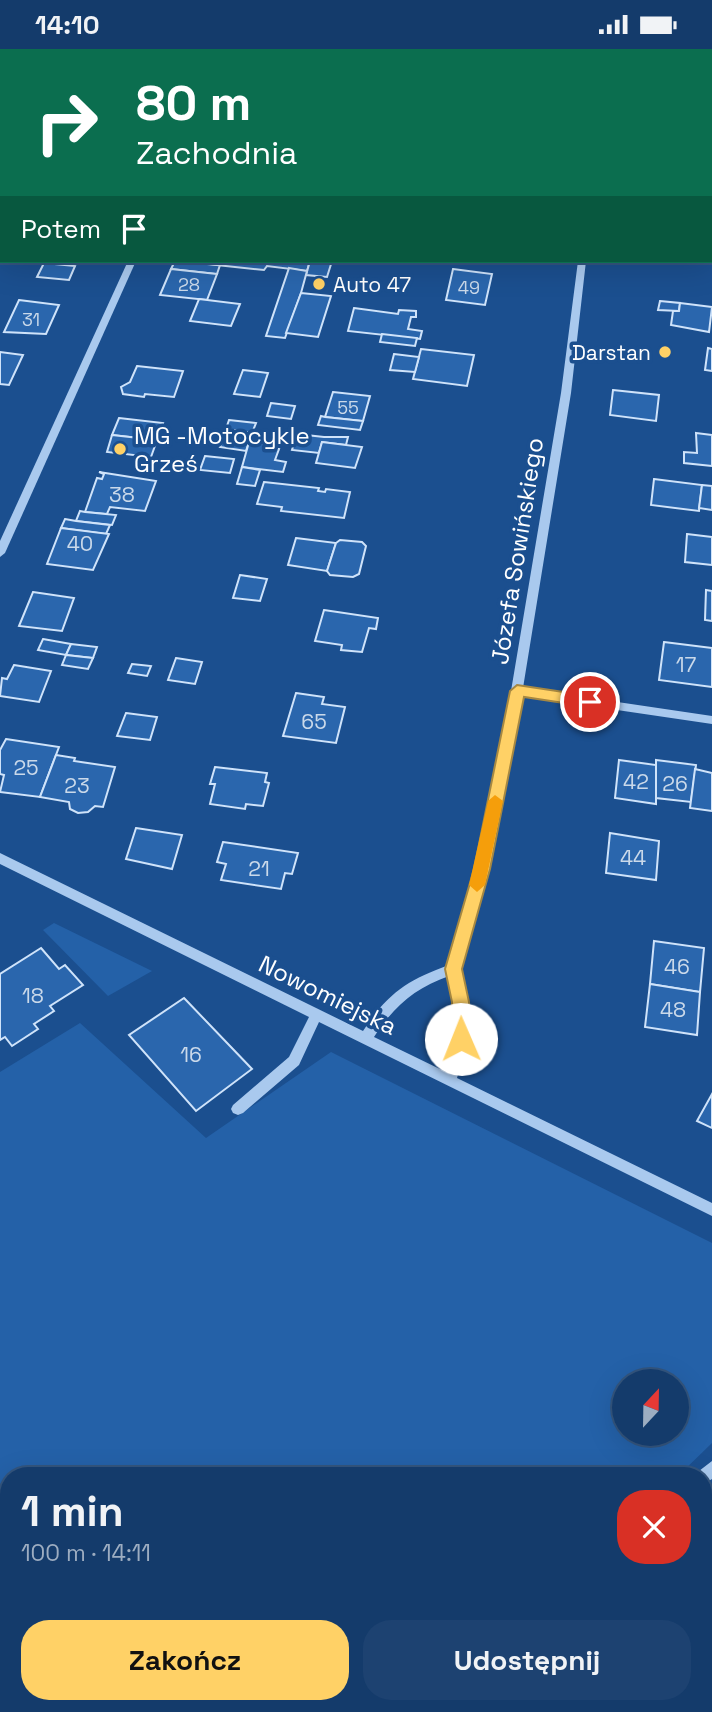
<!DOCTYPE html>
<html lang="pl">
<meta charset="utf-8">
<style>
:root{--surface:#143b6b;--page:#1d4271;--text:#f1f3f6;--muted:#9dadc1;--line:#33557e;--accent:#ffd166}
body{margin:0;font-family:"Space Grotesk",sans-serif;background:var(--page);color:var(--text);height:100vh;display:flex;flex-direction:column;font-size:26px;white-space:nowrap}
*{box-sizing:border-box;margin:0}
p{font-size:23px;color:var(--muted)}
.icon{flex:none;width:38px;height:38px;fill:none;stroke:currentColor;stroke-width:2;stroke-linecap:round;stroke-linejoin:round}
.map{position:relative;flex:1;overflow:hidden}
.panel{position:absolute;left:0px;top:1418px;width:712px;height:247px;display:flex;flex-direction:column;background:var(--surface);border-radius:28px 28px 0 0;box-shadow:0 7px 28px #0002,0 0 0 2px var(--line)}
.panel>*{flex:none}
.banner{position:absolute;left:0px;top:0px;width:712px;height:214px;box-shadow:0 7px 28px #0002,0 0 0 2px var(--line);background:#0b6e4f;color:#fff;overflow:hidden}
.needle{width:46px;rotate:22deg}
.controls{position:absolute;left:612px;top:1320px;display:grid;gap:14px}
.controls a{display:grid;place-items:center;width:77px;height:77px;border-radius:50%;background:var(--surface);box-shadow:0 7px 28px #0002,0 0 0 2px var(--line);font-size:35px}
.pin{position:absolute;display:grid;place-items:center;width:60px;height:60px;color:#fff;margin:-30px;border:4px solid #fff;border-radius:50%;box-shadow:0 2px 7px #0007}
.me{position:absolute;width:77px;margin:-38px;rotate:359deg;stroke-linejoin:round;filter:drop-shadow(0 0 5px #0008)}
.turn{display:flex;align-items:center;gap:24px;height:147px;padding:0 21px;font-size:32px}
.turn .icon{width:91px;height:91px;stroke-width:2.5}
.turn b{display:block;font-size:49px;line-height:60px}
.then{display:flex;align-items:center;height:66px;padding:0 21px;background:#0003;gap:14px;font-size:26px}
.round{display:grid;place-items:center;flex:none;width:74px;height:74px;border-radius:28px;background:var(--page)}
.summary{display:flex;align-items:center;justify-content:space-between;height:119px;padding:0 21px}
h1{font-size:42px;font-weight:700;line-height:52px}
.primary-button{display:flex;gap:14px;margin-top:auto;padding:14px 21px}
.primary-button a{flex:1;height:80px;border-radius:28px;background:var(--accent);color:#111;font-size:28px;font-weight:700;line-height:80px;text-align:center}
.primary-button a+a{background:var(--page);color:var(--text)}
.status{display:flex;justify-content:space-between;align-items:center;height:49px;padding:0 35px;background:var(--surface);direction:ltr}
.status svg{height:19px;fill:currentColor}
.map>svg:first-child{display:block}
</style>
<div class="status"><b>14:10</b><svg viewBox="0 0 49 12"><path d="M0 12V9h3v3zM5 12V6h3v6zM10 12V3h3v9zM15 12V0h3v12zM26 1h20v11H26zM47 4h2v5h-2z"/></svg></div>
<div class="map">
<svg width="712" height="1663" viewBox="0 0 712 1663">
<rect width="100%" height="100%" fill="#1b4f8f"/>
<g fill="#2461a8" fill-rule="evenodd">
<path d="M54 874 152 922 108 947 43 881Z"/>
<path d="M80 974 206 1089 331 1003 712 1194V1394L679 1426H9V1656H654L653 1663H0V1023ZM625 1332H677V1384H625Z"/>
</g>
<g fill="#2a66ad" stroke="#cfe3fa" stroke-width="2">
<path d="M175 212H179L220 216 217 225 171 220Z"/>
<path d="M179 212H310L307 222 267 217 264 221Z"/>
<path d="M310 212H332L327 228 306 226Z"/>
<path d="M44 214 75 217 69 231 37 228Z"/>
<path d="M289 219 307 222 301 244 285 289 266 287Z"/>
<path d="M171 220 217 225 207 251 160 246Z"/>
<path d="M453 220 492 225 485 256 446 251Z"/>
<path d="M301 244 331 247 318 288 286 284Z"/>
<path d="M199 250 240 255 231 277 190 272Z"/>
<path d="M19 251 59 256 46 285 4 283Z"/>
<path d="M660 252 680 254 679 262 658 261Z"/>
<path d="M680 254 712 258 709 283 671 276 673 262H679Z"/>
<path d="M354 259 398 265 399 261 416 262V268H411L408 280 422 282 420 290 348 282Z"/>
<path d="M382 285 417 289 415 297 380 293Z"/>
<path d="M708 299 712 300V322L705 321Z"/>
<path d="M421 300 474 306 467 337 413 330Z"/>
<path d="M0 303 23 306 9 336 0 335Z"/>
<path d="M394 305 419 308 415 323 390 321Z"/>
<path d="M137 317 183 322 174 348 145 345 144 348 123 345 121 338 130 333Z"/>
<path d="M243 321 268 324 260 348 234 345Z"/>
<path d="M613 341 659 346 656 372 610 366Z"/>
<path d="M333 343 370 347 363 372 325 368Z"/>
<path d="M271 354 295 357 291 370 267 367Z"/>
<path d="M321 367 325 368 363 372 360 381 318 376Z"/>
<path d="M119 369 163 374 157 391 112 386Z"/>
<path d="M229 371 256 374 252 384 226 380Z"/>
<path d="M231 381 252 384 249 393 228 390Z"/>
<path d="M696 384 712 386V417L684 414V403L697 404Z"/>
<path d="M297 385 324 388H348L346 396 322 393 319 404 292 401Z"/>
<path d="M112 386 157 391 151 408 107 403Z"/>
<path d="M223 390H228L249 393 246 402 220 398Z"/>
<path d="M249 393 274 396 273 399 279 400 275 411 286 413 283 423 242 418Z"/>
<path d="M322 393 362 398 355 419 316 414Z"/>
<path d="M205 407 234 410 230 424 200 421Z"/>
<path d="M242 418 260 421 255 437 237 435Z"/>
<path d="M99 423 156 432 145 462 110 458 107 465 85 463 97 429 102 430 104 425Z"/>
<path d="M654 430 702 436 699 462 651 456Z"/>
<path d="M264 433 319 439 318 442 325 443 326 440 350 443 344 469 281 462 282 458 257 455Z"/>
<path d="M702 436 712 437V461L699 459Z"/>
<path d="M80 462 85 463 116 466 112 476 76 472Z"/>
<path d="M65 470 76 472 110 476 106 485 61 479Z"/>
<path d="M61 479 109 485 93 521 47 515Z"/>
<path d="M687 485 712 488V516L685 513Z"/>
<path d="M296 489 336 494 327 522 288 516Z"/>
<path d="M340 491 362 493 366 497 359 525 353 528 330 526 327 522 336 494Z"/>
<path d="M240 526 267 530 260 552 233 549Z"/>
<path d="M706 541 712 542V572L705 571Z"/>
<path d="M33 543 74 549 62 582 19 577Z"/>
<path d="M324 561 378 569 376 580 369 579 362 603 341 601 342 596 315 592Z"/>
<path d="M43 590 71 595 66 606 38 601Z"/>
<path d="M664 593 712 599V638L659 631Z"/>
<path d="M71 595 97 598 93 609 66 606Z"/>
<path d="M66 606 93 609 88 620 62 616Z"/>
<path d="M176 609 202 613 195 635 168 631Z"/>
<path d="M132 615 151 617 147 627 128 624Z"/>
<path d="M14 616 51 622 39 653 0 647 2 629 7 630Z"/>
<path d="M296 644 324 648 322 655 345 658 336 694 283 687Z"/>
<path d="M126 664 157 668 150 691 117 687Z"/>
<path d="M6 690 59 698 40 748 0 743 4 726 0 725V701Z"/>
<path d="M56 706 75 709 74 712 115 718 103 758 95 757 88 763 78 764 70 760 69 753 40 748Z"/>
<path d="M619 711 656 716V755L615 749Z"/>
<path d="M656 711 696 716 691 753 656 749Z"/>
<path d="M215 718 267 724 265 733 269 734 263 757 246 755 245 760 210 755 215 735H210Z"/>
<path d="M695 720 712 724V762L690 759Z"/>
<path d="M136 779 182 786 172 820 126 810Z"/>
<path d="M610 784 659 792 656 831 606 824Z"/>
<path d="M223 793 298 804 292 825 285 824 281 840 221 831 226 815 217 813Z"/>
<path d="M654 892 704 899 700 943 650 935Z"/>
<path d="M41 899 59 920 65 916 83 936 50 957 54 962 34 975 38 980 12 997 5 988 0 991V925Z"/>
<path d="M650 935 700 943 697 986 645 978Z"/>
<path d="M184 949 252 1020 196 1062 129 986Z"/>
<path d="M712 1045V1079L697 1072Z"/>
</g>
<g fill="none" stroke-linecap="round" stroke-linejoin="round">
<g fill="#a9c9ee" fill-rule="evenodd">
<path d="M11 0H19L18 2H10Z"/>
<path d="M222 0H230L229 2H221Z"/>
<rect x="591" y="0" width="8" height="2"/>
<rect x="0" y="21" width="2" height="6"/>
<rect x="0" y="32" width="2" height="5"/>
<rect x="710" y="100" width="2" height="6"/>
<path d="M128 212H136L5 504 0 508V492Z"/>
<path d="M578 212H586L571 344 523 639 712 667V675L522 647 488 820 460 920 466 952 468 990 457 1029 712 1154V1167L319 973 299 1016 243 1064 238 1066 233 1064 231 1060 233 1056 289 1008 309 968 0 815V804L363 982C387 945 407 931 449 916L476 820 511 642 561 344ZM449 927 454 952V990L446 1023 374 988C394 957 415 939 449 927Z"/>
<path d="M712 1412V1430L704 1435V1426H697L699 1422Z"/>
<path d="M704 1493 712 1498V1519L704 1513Z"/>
</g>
</g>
<path fill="#ffd166" stroke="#a68842" stroke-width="2" d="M517 636 590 647 598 653 590 658 524 648 490 820 462 920 469 953 470 990 467 996 461 998 455 996 453 990 452 953 445 920 474 820 510 642Z"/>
<path fill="#f59e0b" d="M495 746 503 752 485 836 477 843 469 836 488 752Z"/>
<g fill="#ffd166" stroke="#1b4f8f" stroke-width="2.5">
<circle cx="319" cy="235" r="7"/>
<circle cx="665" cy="303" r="7"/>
<circle cx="120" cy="400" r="7"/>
</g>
<g text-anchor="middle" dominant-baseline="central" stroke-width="7" stroke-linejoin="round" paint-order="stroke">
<g font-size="18" fill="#cad9ea">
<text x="189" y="235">28</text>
<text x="469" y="238">49</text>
<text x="31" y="270">31</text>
<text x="348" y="358">55</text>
</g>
<g font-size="21" fill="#fff" stroke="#1b4f8f" text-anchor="start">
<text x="333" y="235">Auto 47</text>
<text x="651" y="303" text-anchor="end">Darstan</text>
</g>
<g font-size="21" fill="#cad9ea">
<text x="122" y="445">38</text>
<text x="80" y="494">40</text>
<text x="686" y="615">17</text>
<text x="314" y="672">65</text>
<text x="26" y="718">25</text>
<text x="636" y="732">42</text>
<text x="675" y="734">26</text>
<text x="77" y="736">23</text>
<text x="633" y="808">44</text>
<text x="259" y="819">21</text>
<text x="677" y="917">46</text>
<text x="33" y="946">18</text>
<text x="673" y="960">48</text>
<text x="191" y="1005">16</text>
</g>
<g font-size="24" fill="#fff" stroke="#1b4f8f" text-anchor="start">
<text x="134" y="386">MG -Motocykle<tspan x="134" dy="28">Grześ</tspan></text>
</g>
<g font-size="24" fill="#fff" stroke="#1b4f8f">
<text transform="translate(517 502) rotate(-81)">Józefa Sowińskiego</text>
<text transform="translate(328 946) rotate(26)">Nowomiejska</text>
</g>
</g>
</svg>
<div class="controls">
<a><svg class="needle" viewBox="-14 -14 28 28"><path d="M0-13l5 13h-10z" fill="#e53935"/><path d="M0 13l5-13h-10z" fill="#9dadc1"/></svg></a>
</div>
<div class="pin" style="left:590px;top:653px;background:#d93025"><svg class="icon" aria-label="arrive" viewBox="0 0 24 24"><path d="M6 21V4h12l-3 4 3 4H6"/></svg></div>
<svg class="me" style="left:461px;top:990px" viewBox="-20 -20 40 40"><circle r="19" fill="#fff"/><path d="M0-13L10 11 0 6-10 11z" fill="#ffd166"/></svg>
<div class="banner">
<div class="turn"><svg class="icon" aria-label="right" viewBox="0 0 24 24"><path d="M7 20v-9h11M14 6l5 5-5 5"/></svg><div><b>80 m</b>Zachodnia</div></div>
<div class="then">Potem<svg class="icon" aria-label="arrive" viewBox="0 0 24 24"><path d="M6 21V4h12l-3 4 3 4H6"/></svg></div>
</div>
<section class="panel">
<div class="summary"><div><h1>1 min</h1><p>100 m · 14:11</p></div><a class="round" style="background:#d93025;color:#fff"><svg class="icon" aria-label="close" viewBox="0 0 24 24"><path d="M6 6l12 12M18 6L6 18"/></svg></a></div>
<div class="primary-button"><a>Zakończ</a><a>Udostępnij</a></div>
</section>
</div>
